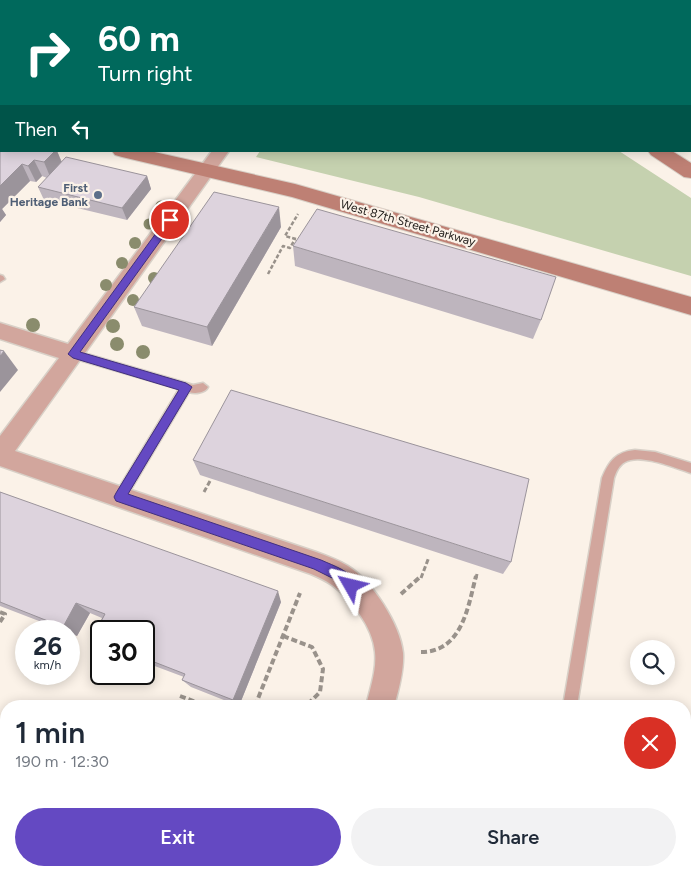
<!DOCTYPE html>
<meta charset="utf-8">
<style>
:root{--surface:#fff;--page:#f2f2f3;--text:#1f2937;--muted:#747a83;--accent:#6449c2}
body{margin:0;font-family:Figtree,sans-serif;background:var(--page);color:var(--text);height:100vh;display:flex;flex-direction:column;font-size:19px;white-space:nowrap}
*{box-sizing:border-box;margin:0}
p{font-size:16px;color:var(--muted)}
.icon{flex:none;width:28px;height:28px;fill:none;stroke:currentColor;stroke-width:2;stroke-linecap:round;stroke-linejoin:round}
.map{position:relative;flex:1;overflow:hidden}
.drawer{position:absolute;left:0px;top:700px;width:691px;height:176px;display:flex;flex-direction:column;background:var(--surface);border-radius:20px 20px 0 0;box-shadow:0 2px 12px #0003}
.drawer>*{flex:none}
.banner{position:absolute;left:0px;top:0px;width:691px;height:152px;box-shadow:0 2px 12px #0003;background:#00695c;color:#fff;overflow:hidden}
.fabs{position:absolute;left:630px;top:640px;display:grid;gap:10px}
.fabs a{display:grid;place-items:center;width:45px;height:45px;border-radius:50%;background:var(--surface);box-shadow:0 2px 12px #0003;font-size:25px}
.speed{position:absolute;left:15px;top:620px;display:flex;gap:10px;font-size:25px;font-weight:700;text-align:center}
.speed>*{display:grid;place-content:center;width:65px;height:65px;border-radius:50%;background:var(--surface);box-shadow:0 2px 12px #0003;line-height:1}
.speed small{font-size:12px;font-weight:400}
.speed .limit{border:2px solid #111;border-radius:8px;background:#fff;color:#111}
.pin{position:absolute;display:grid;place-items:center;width:42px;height:42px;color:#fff;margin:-21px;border:2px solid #fff;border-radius:50%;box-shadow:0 1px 5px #0007}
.me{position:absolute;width:55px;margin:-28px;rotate:307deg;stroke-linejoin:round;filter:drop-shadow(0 0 4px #0008)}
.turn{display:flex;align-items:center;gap:18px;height:105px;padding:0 15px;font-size:22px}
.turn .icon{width:65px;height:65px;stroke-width:2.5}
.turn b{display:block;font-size:35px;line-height:42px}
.then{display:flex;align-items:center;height:48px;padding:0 15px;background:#0003;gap:10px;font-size:19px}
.round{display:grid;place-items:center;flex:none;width:52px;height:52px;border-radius:26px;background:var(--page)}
.summary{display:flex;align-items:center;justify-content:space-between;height:85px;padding:0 15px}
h1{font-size:30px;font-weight:600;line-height:38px}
.primary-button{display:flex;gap:10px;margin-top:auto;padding:10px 15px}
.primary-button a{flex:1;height:58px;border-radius:30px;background:var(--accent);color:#fff;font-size:20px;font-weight:600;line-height:58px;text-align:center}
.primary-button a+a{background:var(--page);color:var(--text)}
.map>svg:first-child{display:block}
</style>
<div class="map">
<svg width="691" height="876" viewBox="0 0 691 876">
<rect width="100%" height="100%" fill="#fbf2e8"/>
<g fill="#c5d1af">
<path d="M375 0H691V115L690 1Z"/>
<path d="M260 151H619L691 198V276L419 197 256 157Z"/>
<path d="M6 867V870H74L71 876H0V870Z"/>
</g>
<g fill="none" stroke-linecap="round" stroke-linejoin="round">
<g stroke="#d8d0c7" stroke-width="3">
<g id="service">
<path d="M0 275 3 276 5 279 0 282Z"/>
<path d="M73 350 193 385 203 383 208 387C205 393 195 394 189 392L124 501 120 502 116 501 114 497 116 493 179 389 69 357 68 354 69 351Z"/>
<path d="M635 450 655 452 691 463V473C675 468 640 453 625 462 619 465 616 472 614 478L577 706H563L602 478C609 461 616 452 635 450Z"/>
<path d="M535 870H551L550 876H534Z"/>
</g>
</g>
<g stroke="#d8d0c7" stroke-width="3">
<g id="minor">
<path d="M212 151H229L15 451 316 552C327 556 338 560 348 566 372 581 400 624 403 653 404 670 399 689 394 706H366C370 689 377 670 375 652 373 627 351 599 332 585 325 580 318 577 311 574L0 466V436L59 358 0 339V323L68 344Z"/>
<path d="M315 870H347L345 876H313Z"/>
</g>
</g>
<g stroke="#d8d0c7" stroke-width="2">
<g id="secondary">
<path d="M170 0H193L194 1H171Z"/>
<rect x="0" y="117" width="1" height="12"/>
<path d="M112 151H150L295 184 691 297V315L292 197 122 157 115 155Z"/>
<path d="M648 151H672L691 163V178L684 177 651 155Z"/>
</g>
</g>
<path stroke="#99928b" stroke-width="2" stroke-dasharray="3 2" stroke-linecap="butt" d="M584 0 594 1"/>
<g stroke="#99928b" stroke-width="2.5" stroke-dasharray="4 2" stroke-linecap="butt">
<path d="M296 239 285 236 298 214"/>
<path d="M268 274 283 246 290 248 295 239"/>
</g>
<g stroke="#99928b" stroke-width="3" stroke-dasharray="5 2.5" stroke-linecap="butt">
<path d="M204 492 210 481"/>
<path d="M421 578 429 557"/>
<path d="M476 578 477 574"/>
</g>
<g stroke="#99928b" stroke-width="4" stroke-dasharray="6 3" stroke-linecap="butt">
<path d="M401 594 421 576"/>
<path d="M0 612 5 614 0 622"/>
<path d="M283 636 312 647 323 669 320 692 306 706"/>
<path d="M421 652C462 652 468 607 476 576"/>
<path d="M180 696 206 706"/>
<path d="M256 703 265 706"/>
<path d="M255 706 300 593"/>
</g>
<use href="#service" fill="#d2a69d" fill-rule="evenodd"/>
<use href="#minor" fill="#d2a69d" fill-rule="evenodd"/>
<use href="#secondary" fill="#be8074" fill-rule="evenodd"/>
</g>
<g fill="#8a8c6d">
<circle cx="161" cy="206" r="5.5"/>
<circle cx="149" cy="224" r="5.5"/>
<circle cx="135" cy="243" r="6"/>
<circle cx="122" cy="263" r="6"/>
<circle cx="154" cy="278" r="6"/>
<circle cx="106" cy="285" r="6"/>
<circle cx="133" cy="300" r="6"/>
<circle cx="33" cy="325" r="7"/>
<circle cx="113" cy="326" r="7"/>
<circle cx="117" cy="344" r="7"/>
<circle cx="143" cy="352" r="7"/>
</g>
<g fill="#beb5be">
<path d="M0 136 57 151 62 162 147 176 151 189 127 220 44 200 38 187 47 178 42 176 36 182 30 181 2 209 6 215 0 222Z"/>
<path d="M281 227 212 346 142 326 134 307Z"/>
<path d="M293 246 541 320 533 339 295 266Z"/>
<path d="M193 460 511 562 503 574 200 475Z"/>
<path d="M0 492 281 602 239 706 191 687 182 680 184 677 144 662V631H101V644L92 638 102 618 90 613 77 636 69 633V631H65L0 606Z"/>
</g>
<g fill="#9b949b">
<path d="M55 151H57L63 166 51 179 44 162Z"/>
<path d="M34 160 42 176 36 182 28 166Z"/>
<path d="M22 164 30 181 2 209 6 215 0 222V186Z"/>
<path d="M147 176 151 189 127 220 122 208Z"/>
<path d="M279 207 281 227 212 346 207 327Z"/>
<path d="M4 351 18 370 0 392V356Z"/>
<path d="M278 591 281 602 239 706 233 700Z"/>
<path d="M76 603 90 613 77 636 63 627Z"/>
<path d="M270 870H273L271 876H267Z"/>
</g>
<g fill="#ddd3dd" stroke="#9b949b">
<path d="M71 0H137L144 1H70Z"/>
<path d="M0 136H1V151H55L44 162 34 160 28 166 22 164 0 186Z"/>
<path d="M66 157 147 176 122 208 38 187Z"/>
<path d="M214 192 279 207 207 327 134 307Z"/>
<path d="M317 209 556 277 541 320 293 246Z"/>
<path d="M0 350 4 351 0 356Z"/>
<path d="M231 390 529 479 511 562 193 460Z"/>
<path d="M0 492 278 591 233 700 182 680 185 674 144 658V631H101V641L92 638 105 614 76 603 63 627 0 602Z"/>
<path d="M142 870H270L267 876H139Z"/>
</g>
<path fill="#6449c2" stroke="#412f7e" d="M170 217 174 218V222L80 352 186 383 192 387 128 494 321 560C334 566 352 571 358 586L356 591 351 592 336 580 314 569 116 501 114 497 116 493 179 390 73 358 68 354 167 218Z"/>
<circle fill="#5c6f8a" stroke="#fbf2e8" stroke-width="2" cx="98" cy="195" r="5"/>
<g text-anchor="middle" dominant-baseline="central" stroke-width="4.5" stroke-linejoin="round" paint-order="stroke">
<g font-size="12" font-weight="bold" fill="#4e5e75" stroke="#fbf2e8" text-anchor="end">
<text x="88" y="188">First<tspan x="88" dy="14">Heritage Bank</tspan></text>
</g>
<g font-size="12" fill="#201c19" stroke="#fbf2e8">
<text transform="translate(408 223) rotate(16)">West 87th Street Parkway</text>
</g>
</g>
</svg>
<div class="fabs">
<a><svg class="icon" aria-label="search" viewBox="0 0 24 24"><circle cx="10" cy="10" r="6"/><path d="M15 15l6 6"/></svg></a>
</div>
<div class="speed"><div>26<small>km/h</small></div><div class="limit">30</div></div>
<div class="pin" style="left:170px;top:220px;background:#d93025"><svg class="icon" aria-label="arrive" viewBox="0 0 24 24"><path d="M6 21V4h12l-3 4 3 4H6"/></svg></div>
<svg class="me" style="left:351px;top:586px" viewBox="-20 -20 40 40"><path d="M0-17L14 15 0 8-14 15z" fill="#6449c2" stroke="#fff" stroke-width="4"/></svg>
<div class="banner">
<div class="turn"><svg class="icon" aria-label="right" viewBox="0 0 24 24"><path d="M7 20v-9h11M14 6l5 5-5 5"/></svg><div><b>60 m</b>Turn right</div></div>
<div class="then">Then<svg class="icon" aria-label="left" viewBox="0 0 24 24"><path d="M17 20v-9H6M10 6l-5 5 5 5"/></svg></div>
</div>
<section class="drawer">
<div class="summary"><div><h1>1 min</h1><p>190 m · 12:30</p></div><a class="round" style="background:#d93025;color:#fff"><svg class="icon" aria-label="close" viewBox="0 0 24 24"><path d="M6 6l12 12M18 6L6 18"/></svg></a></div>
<div class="primary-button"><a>Exit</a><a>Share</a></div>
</section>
</div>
